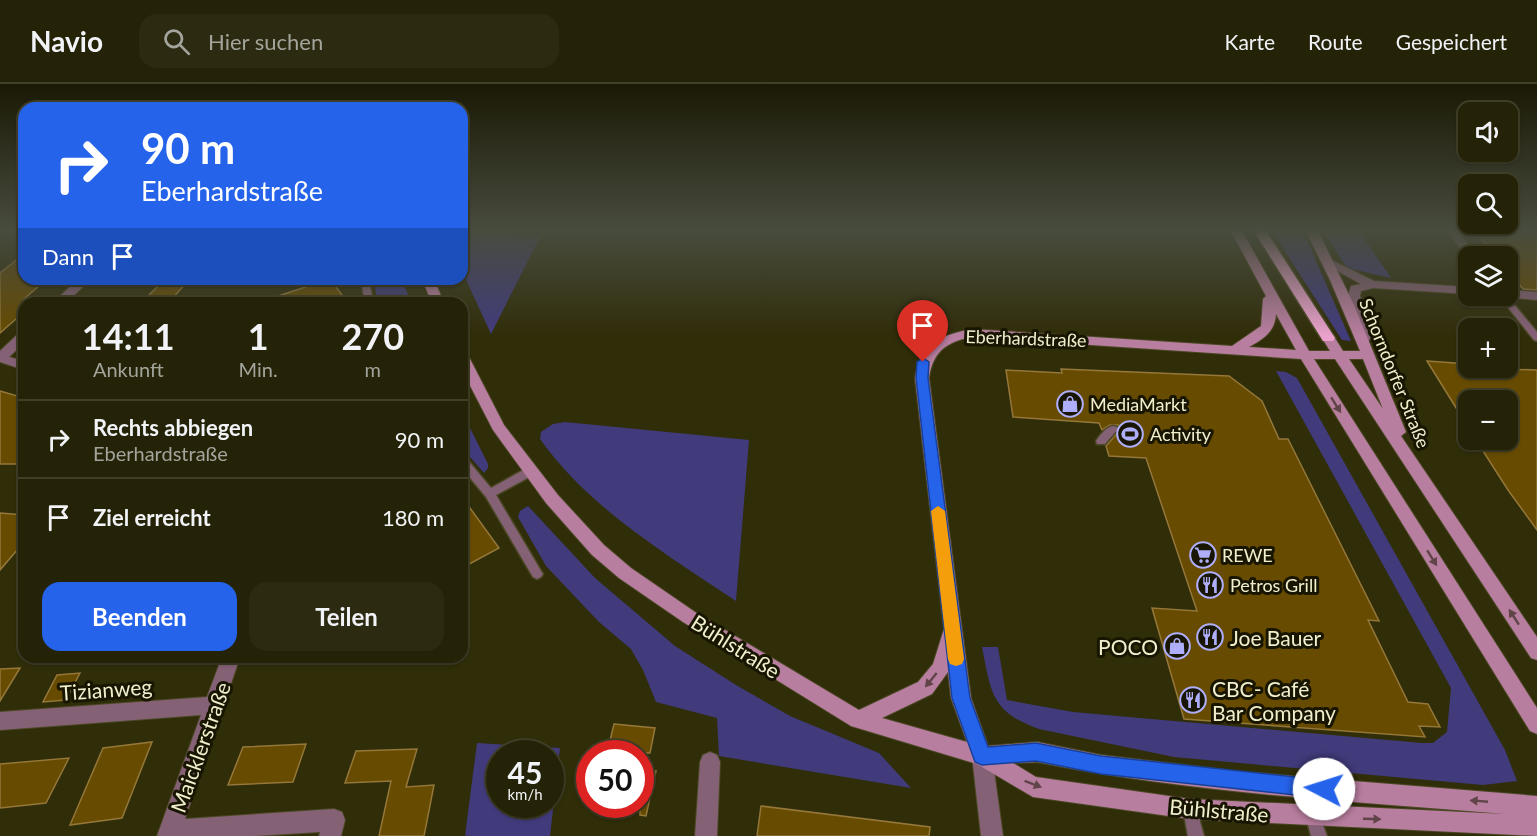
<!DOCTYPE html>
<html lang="de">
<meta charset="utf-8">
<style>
:root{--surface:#242207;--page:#2c2a11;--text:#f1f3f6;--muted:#a3a49b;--line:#413f28;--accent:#2563eb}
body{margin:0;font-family:Lato,sans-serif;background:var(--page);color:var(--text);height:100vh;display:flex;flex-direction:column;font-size:22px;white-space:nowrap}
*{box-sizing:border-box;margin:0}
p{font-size:20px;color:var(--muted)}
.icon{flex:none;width:33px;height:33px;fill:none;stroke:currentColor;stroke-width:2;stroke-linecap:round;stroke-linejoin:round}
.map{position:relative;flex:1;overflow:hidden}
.drawer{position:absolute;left:18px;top:213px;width:450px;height:366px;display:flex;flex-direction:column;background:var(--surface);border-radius:18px;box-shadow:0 2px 4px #0004,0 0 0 2px var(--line)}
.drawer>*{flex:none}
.guide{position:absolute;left:18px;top:18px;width:450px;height:183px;border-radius:18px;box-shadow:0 2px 4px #0004,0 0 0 2px var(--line);background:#2563eb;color:#fff;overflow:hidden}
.tools{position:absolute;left:1458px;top:18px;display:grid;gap:12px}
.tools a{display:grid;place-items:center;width:60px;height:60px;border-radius:12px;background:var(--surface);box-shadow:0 2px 4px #0004,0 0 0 2px var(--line);font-size:30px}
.speed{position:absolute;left:486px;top:656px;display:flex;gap:12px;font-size:30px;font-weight:700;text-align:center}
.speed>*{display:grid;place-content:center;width:78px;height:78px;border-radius:50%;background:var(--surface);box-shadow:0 2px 4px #0004,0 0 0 2px var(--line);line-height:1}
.speed small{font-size:15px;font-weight:400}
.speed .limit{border:9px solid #d22;background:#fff;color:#111}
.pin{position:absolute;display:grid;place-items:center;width:51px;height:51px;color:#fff;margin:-62px -26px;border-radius:50% 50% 50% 0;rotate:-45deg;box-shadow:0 0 6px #0007}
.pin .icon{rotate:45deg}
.me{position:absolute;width:66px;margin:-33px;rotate:275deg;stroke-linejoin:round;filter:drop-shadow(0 0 4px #0008)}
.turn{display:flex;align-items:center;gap:21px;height:126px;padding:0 24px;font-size:27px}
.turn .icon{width:78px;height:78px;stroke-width:2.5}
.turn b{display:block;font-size:42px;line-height:51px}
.then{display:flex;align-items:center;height:57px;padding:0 24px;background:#0003;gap:12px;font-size:22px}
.eta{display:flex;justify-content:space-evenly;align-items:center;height:102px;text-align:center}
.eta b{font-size:36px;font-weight:700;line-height:42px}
.action{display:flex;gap:12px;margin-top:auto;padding:12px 24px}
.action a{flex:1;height:69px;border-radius:18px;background:var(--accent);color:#fff;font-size:24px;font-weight:700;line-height:69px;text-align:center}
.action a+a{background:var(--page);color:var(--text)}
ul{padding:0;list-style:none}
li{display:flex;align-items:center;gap:18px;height:78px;padding:0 24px;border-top:2px solid var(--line)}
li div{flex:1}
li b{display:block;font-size:22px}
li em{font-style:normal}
header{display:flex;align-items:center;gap:36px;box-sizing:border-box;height:84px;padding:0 30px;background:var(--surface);border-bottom:2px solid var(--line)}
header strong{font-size:28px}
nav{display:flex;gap:33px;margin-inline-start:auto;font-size:21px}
.search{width:420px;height:54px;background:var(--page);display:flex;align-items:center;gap:15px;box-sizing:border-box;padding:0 21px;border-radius:18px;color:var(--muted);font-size:22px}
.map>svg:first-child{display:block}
</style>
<header>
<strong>Navio</strong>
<div class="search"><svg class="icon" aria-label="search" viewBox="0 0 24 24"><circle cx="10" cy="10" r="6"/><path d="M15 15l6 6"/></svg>Hier suchen</div>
<nav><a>Karte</a><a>Route</a><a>Gespeichert</a></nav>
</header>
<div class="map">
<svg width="1537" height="752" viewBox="0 0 1537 752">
<rect width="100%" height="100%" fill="#302d09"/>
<g fill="#413b7c" fill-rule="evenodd">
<path d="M1272 147H1303L1351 257 1342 256Z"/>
<path d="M1323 147H1359L1391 194 1347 184Z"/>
<path d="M462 148 540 153 491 250 462 187Z"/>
<path d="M374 195H401L412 219H377Z"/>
<path d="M1276 287 1286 288 1297 294 1505 666 1517 697 1483 701 1174 673 1039 645C991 628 991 608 982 563H998L1007 616 1073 628 1422 659H1433L1447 648 1451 604Z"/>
<path d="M462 328 488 380V384L484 389 462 364Z"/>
<path d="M565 338 749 356 736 517C666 470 590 425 540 355L541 348 553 340Z"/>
<path d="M528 422 595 494 675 562 736 601 790 632 879 669 911 704 719 672 717 634 656 618 643 586 631 565 599 538 546 482 518 433 520 427Z"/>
<path d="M477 659 560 664 550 752H465ZM500 669H550V720H500Z"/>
</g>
<g fill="#664b01" stroke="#947739" stroke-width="1.5">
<path d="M1474 147H1537V206L1523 205 1508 187V172H1496Z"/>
<path d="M24 170V195H47L24 215V228L0 249V189Z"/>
<path d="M165 195H190L168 219H141Z"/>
<path d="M330 195 348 219H267L266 216Z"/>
<path d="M1427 277 1468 280V284L1537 286V446L1508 406 1476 356H1508V316H1468V343Z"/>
<path d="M1061 285 1229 292 1262 317 1279 355H1288L1379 537 1368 536 1408 618 1428 620 1440 643 1419 642 1425 653 1184 635 1152 524 1197 527 1146 374 1109 372 1106 362 1120 346 1118 341H1110L1102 346 1099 339 1013 333 1006 286 1062 289Z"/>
<path d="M0 307 24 314V380H0Z"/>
<path d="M462 413 499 464 462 484Z"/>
<path d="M0 429 24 431V458L0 486Z"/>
<path d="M20 584 0 617V585Z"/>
<path d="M80 589 66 616 43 618 57 591Z"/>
<path d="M614 640 655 644 650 669H607Z"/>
<path d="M152 658 122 734 70 741 103 664Z"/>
<path d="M306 660 293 698 228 701 243 663Z"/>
<path d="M417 665 406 703 434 701 424 752H379L391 697 345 699 356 667Z"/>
<path d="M69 674 46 719 0 724V680Z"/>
<path d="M640 685 656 687 646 732 640 731Z"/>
<path d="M761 722 930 743 929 752H757Z"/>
</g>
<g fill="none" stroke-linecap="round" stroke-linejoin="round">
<g stroke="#4b4825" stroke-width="3">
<g id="service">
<path d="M361 195H369L373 219H365Z"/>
<path d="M1499 212H1507L1537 248V257L1534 256Z"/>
<path d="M1113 342 1117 343 1118 345 1105 360H1097L1096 357C1100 351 1106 343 1113 342Z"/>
<path d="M462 373 466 374 491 404 527 384H535L536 387 535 390 496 411 541 487 543 490 541 493 537 495 533 493 486 413 462 384Z"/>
<path d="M1190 718 1195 720 1204 752H1188L1183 725 1185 720Z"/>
<path d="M1313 726 1318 728 1327 752H1311L1306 733 1308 728Z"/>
</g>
</g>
<g stroke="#4b4825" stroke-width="2">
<g id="minor">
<path d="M1447 147H1457L1477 172 1468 174Z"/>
<path d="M1329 175 1374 197 1468 203V210L1373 204 1361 207 1360 212 1375 248 1368 258H1358L1357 255 1362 248 1348 212 1351 202 1361 200 1325 180 1323 178Z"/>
<path d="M78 195H91L66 219H53Z"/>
<path d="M1508 206 1537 208V216L1504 213 1508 212Z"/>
<path d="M24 248V259L9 273 24 277V286L0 278V267L19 249Z"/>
<path d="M222 573H240L185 735 334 725 342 728 345 736 341 752H319L320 748 255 752H157L201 631 0 646V628L207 613Z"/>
<path d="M982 662 989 665 992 672 1003 752H981L972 672 975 665Z"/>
<path d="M710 668 717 671 720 678 717 752H695L700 678 703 671Z"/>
</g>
</g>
<g stroke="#4b4825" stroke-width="2">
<g id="secondary">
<path d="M1231 147H1242L1309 267H1330L1322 254 1328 250 1333 251 1343 267H1360L1330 196 1306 147H1318L1354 221 1406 348 1401 352 1537 553V576L1531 574 1335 275H1314L1537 624V650L1530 647 1301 275 970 253C945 259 933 268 929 294L971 614 988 662 1037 658 1101 671 1243 688 1537 712V752L1190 735 1033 713 977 680 851 642 683 538 619 494 592 471 546 419 493 346 462 286V269L469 273 504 341 558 411 604 461 631 484 695 528 859 626 918 598 933 580 944 545 915 294C921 259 938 253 970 245L1232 262 1261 242 1263 215 1266 212ZM1276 230 1296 266 1249 263C1263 255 1275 248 1276 230ZM1349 275H1363L1383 325ZM948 588 951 614 967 658 882 634 932 610ZM1037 678C1191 709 1348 717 1505 730L1190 715 1036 693 1013 679Z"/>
<path d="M422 195H434L444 219H432Z"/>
</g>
</g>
<g stroke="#4b4825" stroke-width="3">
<path id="trunk" d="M1254 147H1266L1335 254 1333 257H1323Z"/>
</g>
<use href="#service" fill="#856175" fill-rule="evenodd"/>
<use href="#minor" fill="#856175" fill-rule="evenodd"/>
<use href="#secondary" fill="#b87e9f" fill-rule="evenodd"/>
<use href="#trunk" fill="#eaa2cc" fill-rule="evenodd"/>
</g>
<defs><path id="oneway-solid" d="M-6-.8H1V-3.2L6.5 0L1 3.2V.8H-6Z" transform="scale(1.5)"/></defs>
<g fill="#604448">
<use href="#oneway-solid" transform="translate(1336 321) rotate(58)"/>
<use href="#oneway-solid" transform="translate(1432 474) rotate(58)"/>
<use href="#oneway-solid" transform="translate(1514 533) rotate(-123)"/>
<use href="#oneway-solid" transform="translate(931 596) rotate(129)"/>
<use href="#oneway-solid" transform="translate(1033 700) rotate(21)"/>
<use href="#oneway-solid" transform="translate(1479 717) rotate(-175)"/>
<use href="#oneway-solid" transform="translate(1372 735) rotate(2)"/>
</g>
<linearGradient id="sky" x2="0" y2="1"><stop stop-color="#1a1905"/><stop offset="0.58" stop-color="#484c3e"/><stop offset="1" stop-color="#484c3e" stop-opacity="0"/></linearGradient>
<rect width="1537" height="252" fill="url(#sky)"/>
<path fill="#2563eb" stroke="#184099" stroke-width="1.5" d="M923 274 929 278 928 294 970 614 988 663 1036 659 1101 672 1324 696 1330 698 1333 705 1330 711 1324 714 1101 690 1036 677 982 681 975 678 952 614 916 294 917 278Z"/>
<path fill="#f59e0b" d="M938 422 945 427 964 575 962 580 956 582 950 580 948 575 931 427Z"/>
<defs>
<g id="shop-ring" transform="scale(1.35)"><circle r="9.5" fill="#181500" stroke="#afaefa" stroke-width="1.5"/><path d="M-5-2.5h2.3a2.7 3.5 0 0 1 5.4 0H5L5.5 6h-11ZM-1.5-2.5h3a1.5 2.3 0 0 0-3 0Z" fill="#afaefa"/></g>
<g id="stadium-ring" transform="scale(1.35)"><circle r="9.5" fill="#181500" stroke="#afaefa" stroke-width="1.5"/><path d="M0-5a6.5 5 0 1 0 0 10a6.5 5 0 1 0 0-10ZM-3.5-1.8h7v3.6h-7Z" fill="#afaefa"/></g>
<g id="supermarket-ring" transform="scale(1.35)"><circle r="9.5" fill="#181500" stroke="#afaefa" stroke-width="1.5"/><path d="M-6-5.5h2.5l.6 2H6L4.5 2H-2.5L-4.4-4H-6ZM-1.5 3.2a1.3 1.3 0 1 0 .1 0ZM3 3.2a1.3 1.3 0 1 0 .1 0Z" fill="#afaefa"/></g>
<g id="restaurant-ring" transform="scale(1.35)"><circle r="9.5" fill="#181500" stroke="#afaefa" stroke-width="1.5"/><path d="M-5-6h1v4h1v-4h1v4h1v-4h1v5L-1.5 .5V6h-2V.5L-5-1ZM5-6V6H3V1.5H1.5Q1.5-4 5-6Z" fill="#afaefa"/></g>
</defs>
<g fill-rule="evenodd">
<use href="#shop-ring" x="1070" y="320"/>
<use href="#stadium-ring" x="1130" y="350"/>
<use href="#supermarket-ring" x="1203" y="471"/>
<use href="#restaurant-ring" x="1210" y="501"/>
<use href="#restaurant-ring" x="1210" y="553"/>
<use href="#shop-ring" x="1177" y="562"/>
<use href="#restaurant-ring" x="1193" y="616"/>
</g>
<g text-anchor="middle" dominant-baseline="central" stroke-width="6" stroke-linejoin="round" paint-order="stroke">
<g font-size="18" fill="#f1efce" stroke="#181500">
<text transform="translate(1026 254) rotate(2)">Eberhardstraße</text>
<text transform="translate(1395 289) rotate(68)">Schorndorfer Straße</text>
</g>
<g font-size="18" fill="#f1efce" stroke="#181500" text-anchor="start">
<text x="1090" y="320">MediaMarkt</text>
<text x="1150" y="350">Activity</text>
<text x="1222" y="471">REWE</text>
<text x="1230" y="501">Petros Grill</text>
</g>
<g font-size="21" fill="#f1efce" stroke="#181500" text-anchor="start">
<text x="1230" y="553">Joe Bauer</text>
<text x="1158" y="562" text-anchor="end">POCO</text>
<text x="1212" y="604">CBC- Café<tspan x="1212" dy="24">Bar Company</tspan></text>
</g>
<g font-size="21" fill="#f1efce" stroke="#181500">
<text transform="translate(736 562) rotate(32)">Bühlstraße</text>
<text transform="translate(106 605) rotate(-4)">Tizianweg</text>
<text transform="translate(200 663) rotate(-70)">Maicklerstraße</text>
<text transform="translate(1219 726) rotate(5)">Bühlstraße</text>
</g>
</g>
</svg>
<div class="tools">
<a><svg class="icon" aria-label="sound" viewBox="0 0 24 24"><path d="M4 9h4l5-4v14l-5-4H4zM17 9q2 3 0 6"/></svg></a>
<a><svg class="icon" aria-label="search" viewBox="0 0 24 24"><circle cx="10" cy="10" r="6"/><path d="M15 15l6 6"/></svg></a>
<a><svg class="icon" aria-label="layers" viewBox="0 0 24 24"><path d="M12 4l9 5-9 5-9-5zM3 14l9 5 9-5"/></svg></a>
<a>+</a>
<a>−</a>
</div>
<div class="speed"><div>45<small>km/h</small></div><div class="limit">50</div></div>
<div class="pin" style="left:923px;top:278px;background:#d93025"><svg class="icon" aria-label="arrive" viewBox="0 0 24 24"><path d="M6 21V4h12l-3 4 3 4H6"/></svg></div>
<svg class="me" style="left:1324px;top:705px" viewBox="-20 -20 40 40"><circle r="19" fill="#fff"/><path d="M0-13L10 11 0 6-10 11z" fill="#2563eb"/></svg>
<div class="guide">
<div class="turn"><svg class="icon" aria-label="right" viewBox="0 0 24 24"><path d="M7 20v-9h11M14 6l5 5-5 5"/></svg><div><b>90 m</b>Eberhardstraße</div></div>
<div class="then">Dann<svg class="icon" aria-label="arrive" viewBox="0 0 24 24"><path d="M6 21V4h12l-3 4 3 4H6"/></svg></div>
</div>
<section class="drawer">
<div class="eta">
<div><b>14:11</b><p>Ankunft</p></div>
<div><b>1</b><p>Min.</p></div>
<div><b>270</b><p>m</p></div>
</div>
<ul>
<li><svg class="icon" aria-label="right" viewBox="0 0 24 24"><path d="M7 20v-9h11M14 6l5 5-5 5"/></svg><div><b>Rechts abbiegen</b><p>Eberhardstraße</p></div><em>90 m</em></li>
<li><svg class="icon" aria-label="arrive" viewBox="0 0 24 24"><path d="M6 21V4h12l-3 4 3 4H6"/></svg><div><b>Ziel erreicht</b></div><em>180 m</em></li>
</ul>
<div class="action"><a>Beenden</a><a>Teilen</a></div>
</section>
</div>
